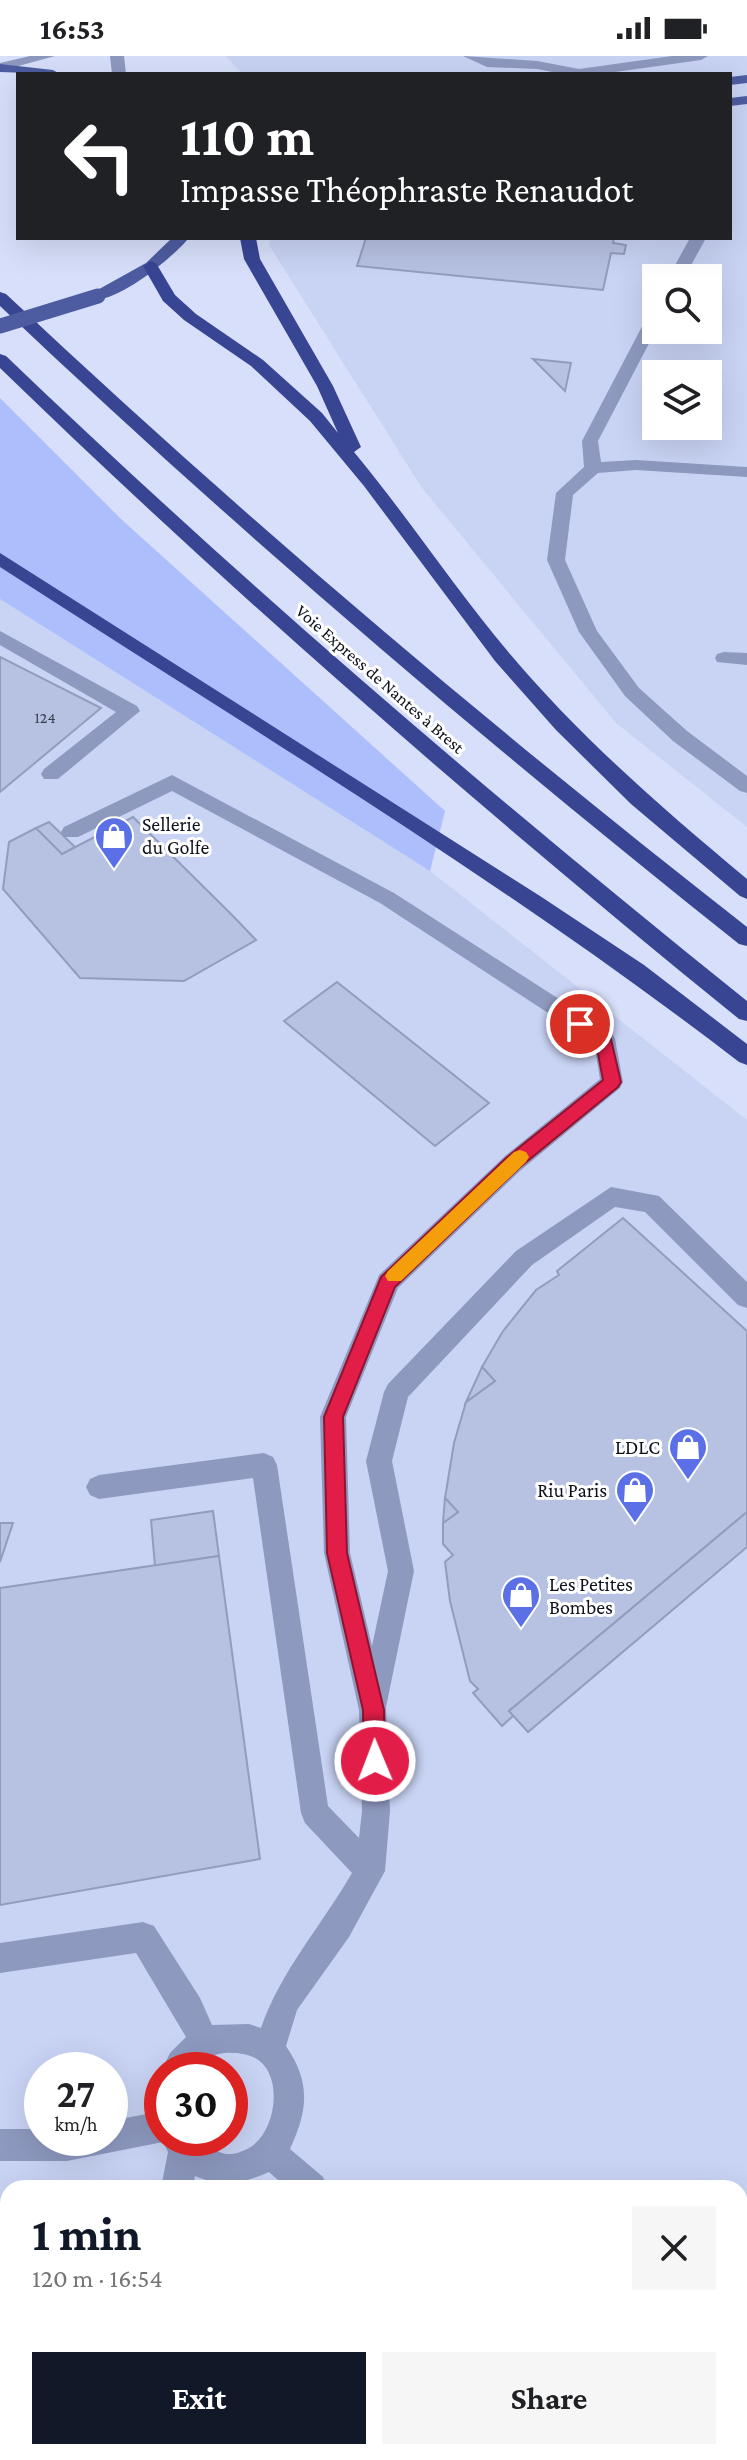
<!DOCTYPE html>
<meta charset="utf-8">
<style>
:root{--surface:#fff;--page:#f6f6f6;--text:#202124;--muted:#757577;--accent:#111827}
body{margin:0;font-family:"Crimson Pro",serif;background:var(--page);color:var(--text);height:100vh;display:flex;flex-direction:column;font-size:30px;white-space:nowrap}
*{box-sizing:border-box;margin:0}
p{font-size:26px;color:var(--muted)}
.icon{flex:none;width:44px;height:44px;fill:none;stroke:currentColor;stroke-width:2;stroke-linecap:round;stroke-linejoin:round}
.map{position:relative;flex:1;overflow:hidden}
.drawer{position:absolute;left:0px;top:2124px;width:748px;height:280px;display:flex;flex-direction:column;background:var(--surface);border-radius:24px 24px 0 0;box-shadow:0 8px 32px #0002}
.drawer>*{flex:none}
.top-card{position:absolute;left:16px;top:16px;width:716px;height:168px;border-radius:0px;box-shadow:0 8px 32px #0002;background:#202124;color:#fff;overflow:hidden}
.buttons{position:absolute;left:642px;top:208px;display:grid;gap:16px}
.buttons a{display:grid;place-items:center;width:80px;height:80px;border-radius:0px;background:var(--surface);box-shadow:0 8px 32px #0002;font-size:40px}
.speed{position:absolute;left:24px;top:1996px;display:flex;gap:16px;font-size:40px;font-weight:700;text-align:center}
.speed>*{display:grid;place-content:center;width:104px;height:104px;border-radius:50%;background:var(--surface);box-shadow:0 8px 32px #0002;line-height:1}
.speed small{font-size:20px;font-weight:400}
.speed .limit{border:12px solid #d22;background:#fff;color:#111}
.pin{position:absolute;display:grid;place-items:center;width:68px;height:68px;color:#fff;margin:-34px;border:4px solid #fff;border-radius:50%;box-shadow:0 2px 8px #0007}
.me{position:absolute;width:88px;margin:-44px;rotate:359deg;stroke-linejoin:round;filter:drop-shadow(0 0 6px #0008)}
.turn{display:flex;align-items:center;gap:28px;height:168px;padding:0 32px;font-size:36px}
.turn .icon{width:104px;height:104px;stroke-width:2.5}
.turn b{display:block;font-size:56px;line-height:68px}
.round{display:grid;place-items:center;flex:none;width:84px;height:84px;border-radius:0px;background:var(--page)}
.overview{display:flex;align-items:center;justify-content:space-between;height:136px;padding:0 32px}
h1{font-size:48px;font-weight:700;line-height:60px;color:var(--accent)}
.primary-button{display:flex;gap:16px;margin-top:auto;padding:16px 32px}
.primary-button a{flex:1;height:92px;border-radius:0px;background:var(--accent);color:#fff;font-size:32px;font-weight:700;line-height:92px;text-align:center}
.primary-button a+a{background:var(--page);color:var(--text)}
.status{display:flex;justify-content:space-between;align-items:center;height:56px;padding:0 40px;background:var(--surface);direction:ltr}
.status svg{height:22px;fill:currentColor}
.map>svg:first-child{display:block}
</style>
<div class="status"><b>16:53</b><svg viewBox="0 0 49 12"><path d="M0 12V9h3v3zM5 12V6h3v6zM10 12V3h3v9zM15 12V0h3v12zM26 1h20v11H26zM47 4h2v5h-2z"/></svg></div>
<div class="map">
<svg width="747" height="2404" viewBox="0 0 747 2404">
<rect width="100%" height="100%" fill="#d7dffa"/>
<g fill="#c9d3f4" fill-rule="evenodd">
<path d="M225 0H747V771L616 667 422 432 269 189 270 182H730V18H243ZM656 222H708V274H656ZM656 318H708V370H656Z"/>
<path d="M0 543 430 815 747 1064V2404H0ZM42 2014H110V2082H42ZM162 2014H230V2082H162ZM8 2132H740V2396H8Z"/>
</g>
<path fill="#acbefc" d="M0 342 121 463 445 755 430 815 0 543Z"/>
<g fill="#b7c1e2" stroke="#939cbc" stroke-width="2">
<path d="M366 182H614L613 187 626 189 624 198 611 197 603 234 357 210Z"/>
<path d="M533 303 571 307 565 335Z"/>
<path d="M0 601 101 652 0 736Z"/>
<path d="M133 761 232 859 256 884 184 925 80 922 3 833 9 786 36 772 62 798Z"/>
<path d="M49 766 75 791 62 798 36 772Z"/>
<path d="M337 926 489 1047 435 1090 284 965Z"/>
<path d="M623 1162 747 1275V1456L509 1655 514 1659 502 1670 473 1637 478 1633 470 1625 450 1545 445 1506 453 1499 443 1488V1467L458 1456 445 1442 454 1387 466 1346 495 1325 482 1311 503 1275 536 1234 559 1219 557 1215Z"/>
<path d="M482 1311 495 1325 466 1346Z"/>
<path d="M445 1442 458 1456 443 1467Z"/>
<path d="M213 1455 219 1500 155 1510 151 1464Z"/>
<path d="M747 1456V1491L528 1676 509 1655Z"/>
<path d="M0 1467H13L0 1506Z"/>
<path d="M219 1500 260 1803 0 1849V1532Z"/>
<path d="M8 2318V2396H65V2404H0V2319Z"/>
</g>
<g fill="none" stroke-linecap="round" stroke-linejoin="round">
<g fill="#8e99c0" fill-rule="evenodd">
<path d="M30 0H55L0 15V7Z"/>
<path d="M110 0H124L126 18H112Z"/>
<path d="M463 0 537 5 579 13 672 0H708L701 4 601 18H563L537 13 487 11Z"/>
<path d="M690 182H706L684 222H668Z"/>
<path d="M656 254V274L598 385 601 406 636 404 747 411V421L636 414 598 417 573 439 565 504 597 575 639 632 687 675 747 720V737L740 735 673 685 625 640 579 576 547 504 556 437 584 411 582 385 648 259Z"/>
<path d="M0 575 137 650 140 655 58 723H44L41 718 44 713 116 656 0 589Z"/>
<path d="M724 596 747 597V609L717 606 715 602 717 598Z"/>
<path d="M172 719 394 837 612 977 615 983 623 1026 620 1032 521 1114 398 1232 346 1361 350 1497 372 1590 388 1515 366 1405 384 1336 388 1328 516 1195 611 1131 659 1140 747 1226V1252L738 1249 645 1156 615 1151 532 1209 408 1341 392 1405 414 1515 386 1651 390 1755 385 1815 349 1881 297 1954 286 1990C311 2027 308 2054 290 2093L323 2121 328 2132H287L269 2116C242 2128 223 2132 195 2120L193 2132H161L168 2096 163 2086 67 2105H0V2073H42V2082H110V2065L162 2055V2082C172 2082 183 2080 193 2082 211 2085 218 2109 249 2092 280 2074 286 2004 243 1998 231 1996 218 1996 207 2003 202 2007 199 2013 193 2014 184 2016 172 2014 162 2014L170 1997 186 1981 136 1897 0 1917V1887L143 1866 154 1870 200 1942 212 1969 249 1968 261 1972C280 1916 322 1869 352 1817L305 1767 301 1757 253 1422 99 1443 90 1439 86 1431 90 1423 99 1419 264 1397 273 1401 277 1409 328 1750 359 1782 362 1755 359 1654 324 1497 320 1361 379 1219 505 1100 600 1023 594 987 380 847 172 735 78 781H64L61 776 64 771Z"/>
<rect x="168" y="2396" width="34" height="8"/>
<path d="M534 2396H571L574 2404H537Z"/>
</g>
<g fill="#4d5ca0" fill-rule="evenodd">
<path d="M0 8 53 14 60 18 0 16Z"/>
<path d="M747 19V27L730 29V21Z"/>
<path d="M747 40V48L730 50V42Z"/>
<path d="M172 182H189C173 201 117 248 92 243V237L146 207Z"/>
</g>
<g fill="#374593" fill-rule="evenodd">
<path d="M240 182H256L260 203 333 330 361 391 354 396C408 461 455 533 510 598 581 682 663 753 747 823V843L740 840 631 748 556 674 495 605 364 430 310 365 251 310 184 264 163 245 143 210 151 205 156 207 175 239 196 258 263 304 322 357 338 377 317 330 244 203Z"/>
<path d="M0 236 6 238C243 461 490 670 747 871V890L739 888C484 685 236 474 0 250Z"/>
<path d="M0 298 6 300C243 527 491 740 747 945V965L739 963C484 756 236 541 0 312Z"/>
<path d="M0 497 540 840 644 909 747 988V1009L739 1006C504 825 249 672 0 511Z"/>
</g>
<path stroke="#4d5ca0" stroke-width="15" d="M0 270 98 240"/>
</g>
<path fill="#e11d48" stroke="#92132f" stroke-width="2" d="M580 961 610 979 621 1026 618 1031 519 1112 395 1231 343 1361 347 1497 384 1654 385 1705 382 1712 375 1715 367 1712 364 1705 363 1654 327 1497 324 1361 381 1221 506 1102 603 1024 596 987 571 968Z"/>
<path fill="#f59e0b" d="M520 1094 526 1096 529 1101 526 1106 401 1225H388L385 1220 388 1215 514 1096Z"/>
<defs>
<g id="shop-pin" transform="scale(2)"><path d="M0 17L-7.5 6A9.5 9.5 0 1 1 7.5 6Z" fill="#5b70e7" stroke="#fff"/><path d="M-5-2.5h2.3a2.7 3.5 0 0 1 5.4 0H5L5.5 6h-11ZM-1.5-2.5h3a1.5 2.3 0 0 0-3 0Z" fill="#fff"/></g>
</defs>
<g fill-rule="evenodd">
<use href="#shop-pin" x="114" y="780"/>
<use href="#shop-pin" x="688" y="1391"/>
<use href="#shop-pin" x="635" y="1434"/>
<use href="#shop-pin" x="521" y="1539"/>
</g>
<g text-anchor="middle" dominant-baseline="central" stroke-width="6" stroke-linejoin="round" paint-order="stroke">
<g font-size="16" fill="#383d4e">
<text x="45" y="661">124</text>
</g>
<g font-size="18" fill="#0e111c" stroke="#fff">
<text transform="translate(380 623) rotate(41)">Voie Express de Nantes à Brest</text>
</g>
<g font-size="20" fill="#0e111c" stroke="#fff" text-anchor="start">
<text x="142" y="768">Sellerie<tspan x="142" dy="23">du Golfe</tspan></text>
<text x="660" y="1391" text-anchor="end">LDLC</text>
<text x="607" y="1434" text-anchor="end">Riu Paris</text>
<text x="549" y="1528">Les Petites<tspan x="549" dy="23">Bombes</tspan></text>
</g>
</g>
</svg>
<div class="buttons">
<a><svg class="icon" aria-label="search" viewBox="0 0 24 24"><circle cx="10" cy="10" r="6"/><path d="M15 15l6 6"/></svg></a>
<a><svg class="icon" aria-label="layers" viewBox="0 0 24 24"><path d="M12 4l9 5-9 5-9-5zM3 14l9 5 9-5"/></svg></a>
</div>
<div class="speed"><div>27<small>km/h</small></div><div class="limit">30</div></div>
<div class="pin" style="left:580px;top:968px;background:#d93025"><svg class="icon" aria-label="arrive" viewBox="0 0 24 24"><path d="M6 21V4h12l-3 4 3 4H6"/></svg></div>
<svg class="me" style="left:375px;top:1705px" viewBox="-20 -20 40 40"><circle r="17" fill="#e11d48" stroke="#fff" stroke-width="3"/><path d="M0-11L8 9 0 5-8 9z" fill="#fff"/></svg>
<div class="top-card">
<div class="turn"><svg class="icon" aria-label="left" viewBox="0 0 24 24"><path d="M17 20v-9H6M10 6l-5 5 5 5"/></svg><div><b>110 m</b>Impasse Théophraste Renaudot</div></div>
</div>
<section class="drawer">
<div class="overview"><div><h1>1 min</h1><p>120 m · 16:54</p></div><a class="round"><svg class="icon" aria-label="close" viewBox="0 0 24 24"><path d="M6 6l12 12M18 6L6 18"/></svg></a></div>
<div class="primary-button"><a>Exit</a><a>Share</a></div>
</section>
</div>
